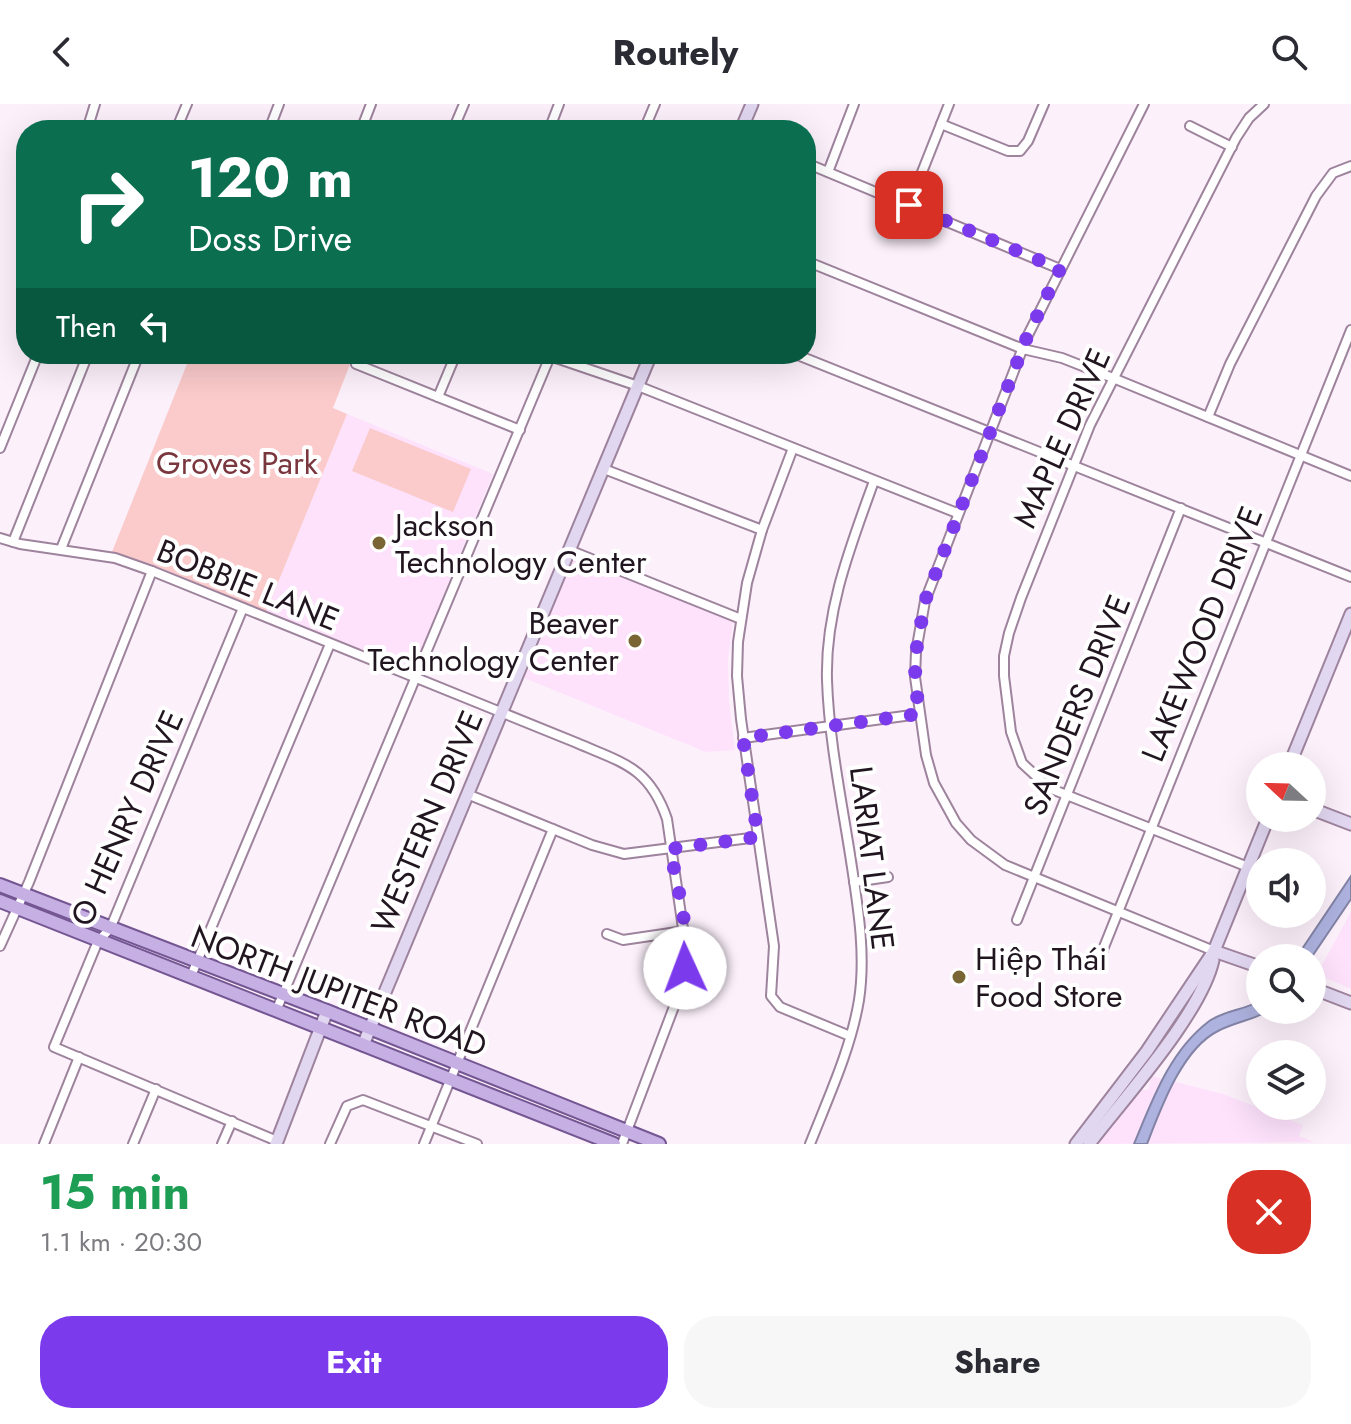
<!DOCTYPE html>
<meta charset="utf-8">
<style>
:root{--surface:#fff;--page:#f7f7f7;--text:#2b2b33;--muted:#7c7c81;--accent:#7c3aed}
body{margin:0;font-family:Jost,sans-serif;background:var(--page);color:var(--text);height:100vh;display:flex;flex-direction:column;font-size:30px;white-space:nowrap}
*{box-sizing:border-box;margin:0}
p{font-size:26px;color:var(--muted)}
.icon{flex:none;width:44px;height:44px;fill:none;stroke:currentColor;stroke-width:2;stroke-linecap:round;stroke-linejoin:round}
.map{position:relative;height:1040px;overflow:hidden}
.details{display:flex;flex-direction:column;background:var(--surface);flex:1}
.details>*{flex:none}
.top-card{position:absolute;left:16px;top:16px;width:800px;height:244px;border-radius:32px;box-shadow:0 8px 32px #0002;background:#0b6e4f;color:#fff;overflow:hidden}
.needle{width:52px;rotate:292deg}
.controls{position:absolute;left:1246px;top:648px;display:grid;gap:16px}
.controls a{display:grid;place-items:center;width:80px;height:80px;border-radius:50%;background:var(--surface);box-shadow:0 8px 32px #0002;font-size:40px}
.pin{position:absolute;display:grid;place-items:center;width:68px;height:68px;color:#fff;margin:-34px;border-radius:16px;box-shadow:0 4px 12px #0006}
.me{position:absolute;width:88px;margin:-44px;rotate:358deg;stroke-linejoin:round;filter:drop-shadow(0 0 6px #0008)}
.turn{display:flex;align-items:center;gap:28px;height:168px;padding:0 40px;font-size:36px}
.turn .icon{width:104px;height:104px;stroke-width:2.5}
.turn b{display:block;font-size:56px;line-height:68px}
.then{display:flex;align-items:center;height:76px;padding:0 40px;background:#0003;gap:16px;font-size:30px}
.round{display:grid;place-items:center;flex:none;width:84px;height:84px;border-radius:32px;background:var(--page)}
.overview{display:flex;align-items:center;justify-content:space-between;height:136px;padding:0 40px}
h1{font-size:48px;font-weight:700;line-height:60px;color:#1e9e55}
.cta{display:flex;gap:16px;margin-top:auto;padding:16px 40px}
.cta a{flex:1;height:92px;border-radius:32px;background:var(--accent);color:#fff;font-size:32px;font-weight:700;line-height:92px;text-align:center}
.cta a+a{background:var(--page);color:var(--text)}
header{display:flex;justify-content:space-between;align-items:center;height:104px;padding:0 40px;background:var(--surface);font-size:36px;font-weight:700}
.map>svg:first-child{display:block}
</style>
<header><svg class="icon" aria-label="back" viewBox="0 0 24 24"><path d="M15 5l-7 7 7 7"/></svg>Routely<svg class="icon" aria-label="search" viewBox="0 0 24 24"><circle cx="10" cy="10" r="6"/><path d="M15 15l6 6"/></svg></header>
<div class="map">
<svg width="1351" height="1040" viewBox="0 0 1351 1040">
<rect width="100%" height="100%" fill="#fcf0fb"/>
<g fill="#fee2fc">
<path d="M347 310 493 370 412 567 266 508Z"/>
<path d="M573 454 733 518 728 555 729 597 735 646 706 648 524 574Z"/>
<path d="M1351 808V885L1317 870Z"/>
<path d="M1152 972 1223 990 1303 1021 1299 1032 1314 1038 1097 1040 1142 986H1148Z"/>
</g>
<g fill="#fbcacb">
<path d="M191 250H354L333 304 347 310 266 508 153 461 112 448Z"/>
<path d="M370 324 471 365 453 408 352 367Z"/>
</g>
<g fill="#adb2df" stroke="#8383a6" stroke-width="2">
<path d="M1351 772V795L1311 854H1296Z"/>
<path d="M1260 897V906H1270C1254 916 1235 918 1218 927 1182 945 1161 1004 1147 1040H1134C1152 997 1169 948 1208 918 1222 907 1244 906 1260 897Z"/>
</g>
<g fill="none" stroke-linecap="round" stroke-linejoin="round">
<g stroke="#9e839d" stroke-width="12">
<g id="street">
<path d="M1144 0 1027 233 925 497 916 548 915 573 926 651 934 679 956 719 971 736 1005 761 1214 847"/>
<path d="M941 20 1008 47H1020L1028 37 1044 0"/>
<path d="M1190 22 1232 43"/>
<path d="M87 26 95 0"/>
<path d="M176 26 187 0"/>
<path d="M269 26 279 0"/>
<path d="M361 26 371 0"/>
<path d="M453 26 464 0"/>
<path d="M549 26 559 0"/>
<path d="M644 26 655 0"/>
<path d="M806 59 1060 165"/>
<path d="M828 68 854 0"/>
<path d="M909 101 949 0"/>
<path d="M806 157 1023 245 1062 254 1113 274 1351 372"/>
<path d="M360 250 356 260 520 326"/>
<path d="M795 250 1351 473"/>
<path d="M550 252 638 282 957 409"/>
<path d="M438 293 456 250"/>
<path d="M1208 313 1230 260 1316 92 1333 69 1351 62"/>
<path d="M0 344 38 250"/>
<path d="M793 344 762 426 747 479 738 538 737 572 741 615 774 842 771 892 780 903 850 932"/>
<path d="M604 365 762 426"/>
<path d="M0 434 20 440 115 454 152 467 577 639C623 659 649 663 667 715L687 852 675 900 622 1040"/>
<path d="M13 438 88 250"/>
<path d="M61 445 139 250"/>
<path d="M569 446 741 515"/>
<path d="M243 504 110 825 98 837 54 943 277 1037"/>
<path d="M743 634 919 610"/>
<path d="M467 690 592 741 624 750 758 733"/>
<path d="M1248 763 1049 684 1022 659 1011 628 1004 572V552L1009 529 1021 494 1090 321 1236 34 1249 14 1264 0"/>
<path d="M854 778 888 773"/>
<path d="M1017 816 1181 404"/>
<path d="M607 830 623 836 684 827"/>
<path d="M0 842 29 778 152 467"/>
<path d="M1100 853 1351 226"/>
<path d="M191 872 330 540"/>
<path d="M276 907 551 250"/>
<path d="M44 1040 79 953"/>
<path d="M133 1040 156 985"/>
<path d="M222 1040 232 1017"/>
<path d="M330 1040 347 1002 363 996 477 1040"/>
<path d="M424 1040 553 725"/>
<path d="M810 1040C828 994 851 945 859 896 866 850 858 803 851 757 842 698 829 637 827 576 825 506 851 441 874 377"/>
</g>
</g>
<g stroke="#9e839d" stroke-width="15">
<g id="secondary">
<path d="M741 26 752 0"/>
<path d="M1289 662 1351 510"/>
<path d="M1312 705 1351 720"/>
<path d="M1214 847 1260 863"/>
<path d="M1312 884 1351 899"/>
<path d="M363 941 651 250"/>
<path d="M276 1040 327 907"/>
<path d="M1076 1040 1147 947 1214 847 1268 714"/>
<path d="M1089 1040C1124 994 1201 910 1213 856"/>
</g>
</g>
<g stroke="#745692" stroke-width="16">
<g id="primary">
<path d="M0 781 327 907 659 1040"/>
<path d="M0 797 614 1040"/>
</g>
</g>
<use href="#street" stroke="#fff" stroke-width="8"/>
<use href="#secondary" stroke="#e2d7f1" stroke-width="11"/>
<use href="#primary" stroke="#c6afe3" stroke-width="12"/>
</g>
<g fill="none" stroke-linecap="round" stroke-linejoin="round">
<path stroke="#7c3aed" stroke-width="14" stroke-dasharray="0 25.2" d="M685 864C690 826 677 782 670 745L758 733 743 634 919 610 915 573 916 548 925 497 1027 233 1060 165 909 101"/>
</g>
<g fill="#796634" stroke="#fff" stroke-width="3">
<circle cx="379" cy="439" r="8"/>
<circle cx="635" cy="537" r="8"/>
<circle cx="959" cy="873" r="8"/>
</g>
<g text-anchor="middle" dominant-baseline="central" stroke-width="8" stroke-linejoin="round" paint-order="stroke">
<g font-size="32" fill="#211620" stroke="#fff">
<text transform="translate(1062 334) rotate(-66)">MAPLE DRIVE</text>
<text transform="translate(248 481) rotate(22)">BOBBIE LANE</text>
<text transform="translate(1202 530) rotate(-68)">LAKEWOOD DRIVE</text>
<text transform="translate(1077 601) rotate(-68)">SANDERS DRIVE</text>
<text transform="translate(127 714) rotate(-66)">O HENRY DRIVE</text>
<text transform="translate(427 718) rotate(-67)">WESTERN DRIVE</text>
<text transform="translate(872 754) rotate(83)">LARIAT LANE</text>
<text transform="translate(339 887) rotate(21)">NORTH JUPITER ROAD</text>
</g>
<g font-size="32" fill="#79363d" stroke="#fff">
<text x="237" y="359">Groves Park</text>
</g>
<g font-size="32" fill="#211620" stroke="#fff" text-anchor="start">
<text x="395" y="421">Jackson<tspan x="395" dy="37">Technology Center</tspan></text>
<text x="619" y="519" text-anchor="end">Beaver<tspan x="619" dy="37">Technology Center</tspan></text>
<text x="975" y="855">Hiệp Thái<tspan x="975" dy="37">Food Store</tspan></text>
</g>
</g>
</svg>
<div class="controls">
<a><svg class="needle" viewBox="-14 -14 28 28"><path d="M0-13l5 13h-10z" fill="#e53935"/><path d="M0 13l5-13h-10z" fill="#7c7c81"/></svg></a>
<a><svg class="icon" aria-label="sound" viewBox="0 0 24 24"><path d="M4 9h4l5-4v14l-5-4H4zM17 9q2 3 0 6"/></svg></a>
<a><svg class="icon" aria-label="search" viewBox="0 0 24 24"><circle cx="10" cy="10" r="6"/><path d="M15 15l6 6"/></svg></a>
<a><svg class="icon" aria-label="layers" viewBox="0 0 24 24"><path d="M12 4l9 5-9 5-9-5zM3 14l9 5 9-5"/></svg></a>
</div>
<div class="pin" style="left:909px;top:101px;background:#d93025"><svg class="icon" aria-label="arrive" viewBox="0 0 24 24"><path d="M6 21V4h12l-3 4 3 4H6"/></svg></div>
<svg class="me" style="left:685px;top:864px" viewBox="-20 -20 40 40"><circle r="19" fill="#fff"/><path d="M0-13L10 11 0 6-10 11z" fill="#7c3aed"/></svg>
<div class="top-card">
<div class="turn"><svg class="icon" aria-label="right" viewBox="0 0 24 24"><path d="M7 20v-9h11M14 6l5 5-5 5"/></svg><div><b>120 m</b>Doss Drive</div></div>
<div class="then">Then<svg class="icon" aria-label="left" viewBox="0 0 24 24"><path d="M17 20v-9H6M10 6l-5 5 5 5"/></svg></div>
</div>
</div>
<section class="details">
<div class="overview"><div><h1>15 min</h1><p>1.1 km · 20:30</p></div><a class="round" style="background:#d93025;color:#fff"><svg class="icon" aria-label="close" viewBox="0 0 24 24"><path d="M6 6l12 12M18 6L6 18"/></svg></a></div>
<div class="cta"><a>Exit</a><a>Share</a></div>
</section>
